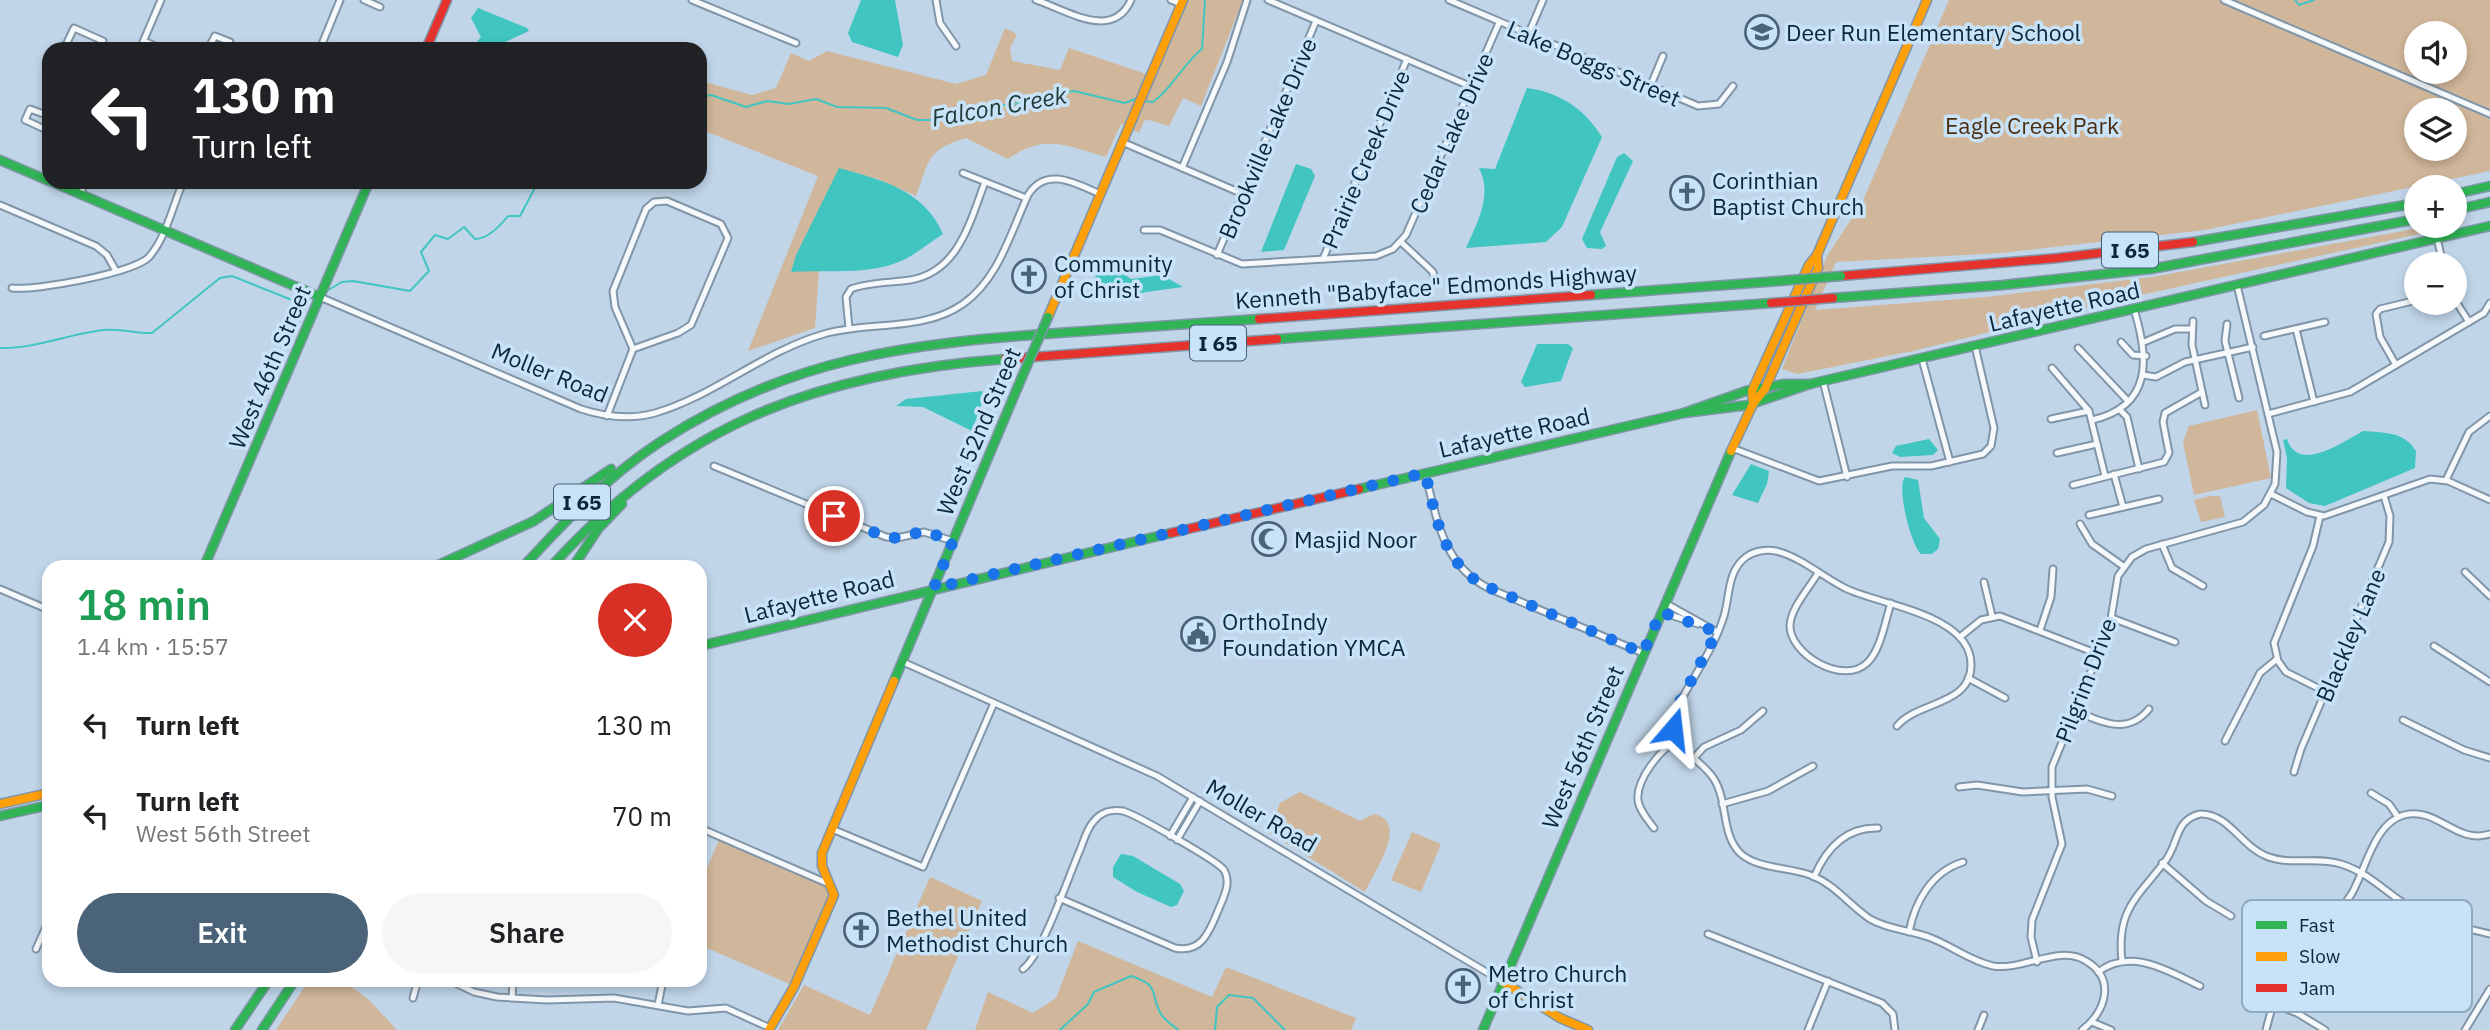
<!DOCTYPE html>
<meta charset="utf-8">
<style>
:root{--surface:#fff;--page:#f6f6f6;--text:#202124;--muted:#757577;--accent:#4a6378}
body{margin:0;font-family:"IBM Plex Sans",sans-serif;background:var(--page);color:var(--text);height:100vh;display:flex;flex-direction:column;font-size:26px;white-space:nowrap}
*{box-sizing:border-box;margin:0}
p{font-size:23px;color:var(--muted)}
.icon{flex:none;width:38px;height:38px;fill:none;stroke:currentColor;stroke-width:2;stroke-linecap:round;stroke-linejoin:round}
.map{position:relative;flex:1;overflow:hidden}
.drawer{position:absolute;left:42px;top:560px;width:665px;height:427px;display:flex;flex-direction:column;background:var(--surface);border-radius:21px;box-shadow:0 4px 10px #0003}
.drawer>*{flex:none}
.banner{position:absolute;left:42px;top:42px;width:665px;height:147px;border-radius:21px;box-shadow:0 4px 10px #0003;background:#202124;color:#fff;overflow:hidden}
.buttons{position:absolute;left:2404px;top:21px;display:grid;gap:14px}
.buttons a{display:grid;place-items:center;width:63px;height:63px;border-radius:50%;background:var(--surface);box-shadow:0 4px 10px #0003;font-size:35px}
.pin{position:absolute;display:grid;place-items:center;width:60px;height:60px;color:#fff;margin:-30px;border:4px solid #fff;border-radius:50%;box-shadow:0 2px 7px #0007}
.me{position:absolute;width:77px;margin:-38px;rotate:17deg;stroke-linejoin:round;filter:drop-shadow(0 0 5px #0008)}
.turn{display:flex;align-items:center;gap:24px;height:147px;padding:0 35px;font-size:32px}
.turn .icon{width:91px;height:91px;stroke-width:2.5}
.turn b{display:block;font-size:49px;line-height:60px}
.round{display:grid;place-items:center;flex:none;width:74px;height:74px;border-radius:37px;background:var(--page)}
.overview{display:flex;align-items:center;justify-content:space-between;height:119px;padding:0 35px}
h1{font-size:42px;font-weight:600;line-height:52px;color:#1e9e55}
.cta{display:flex;gap:14px;margin-top:auto;padding:14px 35px}
.cta a{flex:1;height:80px;border-radius:42px;background:var(--accent);color:#fff;font-size:28px;font-weight:600;line-height:80px;text-align:center}
.cta a+a{background:var(--page);color:var(--text)}
ul{padding:0;list-style:none}
li{display:flex;align-items:center;gap:21px;height:91px;padding:0 35px}
li div{flex:1}
li b{display:block;font-size:26px}
li em{font-style:normal}
.map>svg:first-child{display:block}
</style>
<div class="map">
<svg width="2490" height="1030" viewBox="0 0 2490 1030">
<rect width="100%" height="100%" fill="#c0d5e8"/>
<g fill="#d0b69a" fill-rule="evenodd">
<path d="M1188 0H1243L1201 106 1183 98 1169 126 1145 119 1139 133 1121 124 1106 157C1067 146 1045 133 1008 159L966 138C926 150 930 160 916 196L876 178 828 190 791 271 819 270 815 328 748 351 818 176 700 129 701 81 752 95 776 88 791 53 809 61 827 51 956 84 986 75 1005 28 1017 34 1010 48 1012 61 1060 70 1069 48 1155 77Z"/>
<path d="M1949 0H2490V171L2205 230 2002 253 1836 262 1815 310 1986 297 2152 277 2414 229 2429 228 2433 231 2118 300 1913 351 1797 374 1782 369 1827 256 1862 203ZM2417 33H2455V72H2417ZM2417 110H2455V149H2417Z"/>
<path d="M2257 410 2271 478 2194 495 2183 442 2189 426Z"/>
<path d="M2210 496H2220L2225 517 2201 522 2194 500Z"/>
<path d="M1300 792 1360 821 1374 814C1410 822 1374 872 1365 892L1268 832 1280 803Z"/>
<path d="M1412 832 1441 844 1421 892 1391 880Z"/>
<path d="M719 840 828 887 831 893 792 985 700 945V884Z"/>
<path d="M930 877 982 901 926 1030H778L804 985 870 1015Z"/>
<path d="M1078 941 1212 997 1226 967 1356 1018 1351 1030H975L988 992 1033 1013 1056 998Z"/>
<path d="M309 980H342L369 1000 397 1030H276Z"/>
</g>
<g fill="#40c5c1">
<path d="M861 0H895L903 45 898 57 852 42 848 33Z"/>
<path d="M478 8 527 28 529 31 490 49H471L481 37 471 18Z"/>
<path d="M1527 88C1559 92 1585 109 1602 137L1562 227 1546 242 1466 248C1477 223 1493 195 1479 168L1495 169Z"/>
<path d="M1624 153 1633 161 1600 232 1606 246 1602 249 1587 248 1582 239 1617 157Z"/>
<path d="M1296 164 1311 169 1315 176 1284 250 1261 252Z"/>
<path d="M839 168C882 180 924 190 943 234 932 241 922 249 911 256 876 277 831 269 791 272L796 255Z"/>
<path d="M1102 259 1131 279 1162 275 1183 287 1118 296H1088Z"/>
<path d="M1537 344H1568L1573 348 1561 381 1525 387 1521 382Z"/>
<path d="M982 391 984 397 972 431 923 407 896 406 906 399Z"/>
<path d="M2363 431C2384 433 2404 431 2416 451L2415 468 2325 506 2309 503 2286 488 2287 458 2283 440 2287 439C2298 474 2343 442 2363 431Z"/>
<path d="M1929 439 1938 450 1933 455 1900 457 1892 453 1896 446Z"/>
<path d="M1751 464 1769 471 1767 484 1758 503 1732 495Z"/>
<path d="M1905 477 1918 480 1924 518 1940 539 1938 549 1932 554H1921C1911 545 1896 487 1905 477Z"/>
<path d="M1121 854 1133 856 1180 884 1184 891 1177 905 1171 907 1137 892 1113 877V867Z"/>
</g>
<g fill="none" stroke-linecap="round" stroke-linejoin="round">
<g stroke="#40c5c1" stroke-width="2">
<path d="M2295 0 2299 5 2314 0"/>
<path d="M700 97 711 95 746 107 767 101 789 104 816 99 837 107 886 108 917 120H933L949 119 979 105H1012L1041 96 1074 91 1125 103 1135 99"/>
<path d="M1144 101 1153 102C1173 88 1182 65 1202 49L1205 0"/>
<path d="M325 292 342 282 353 281 410 291 429 271 421 252 435 235 448 239 464 227 475 239C488 239 500 226 508 216H520L538 182"/>
<path d="M0 348C34 349 69 334 103 330 121 328 138 334 152 333L220 278 232 276 297 302 309 297"/>
<path d="M1060 1030 1088 1004 1094 992 1131 976C1162 986 1149 994 1161 1014 1164 1020 1173 1025 1178 1030"/>
<path d="M1215 1030 1217 1007 1229 995 1253 998 1285 1030"/>
</g>
<g stroke="#8096a8" stroke-width="9">
<g id="street">
<path d="M364 0 380 7"/>
<path d="M692 0 796 43"/>
<path d="M936 0 940 23 956 46"/>
<path d="M1036 0C1068 11 1113 41 1131 0"/>
<path d="M1171 0 1181 4"/>
<path d="M1268 0 1472 87"/>
<path d="M1449 0 1698 106 1719 104 1733 86"/>
<path d="M2224 0 2490 114"/>
<path d="M1528 35 1543 0"/>
<path d="M144 41 162 49"/>
<path d="M64 49 74 28 103 41 100 49"/>
<path d="M140 49 161 0"/>
<path d="M208 49 215 36 230 42 228 49"/>
<path d="M320 49 340 0"/>
<path d="M1650 87 1663 56"/>
<path d="M49 116 30 109 25 120 49 131"/>
<path d="M1122 142 1243 194"/>
<path d="M1182 168 1227 62 1247 0"/>
<path d="M963 173 1026 198"/>
<path d="M80 194 85 182"/>
<path d="M667 201 721 224 728 238 691 325 678 333 633 349 615 307 613 291 646 209 654 202Z"/>
<path d="M0 205 96 246 107 255 116 271"/>
<path d="M1144 230H1160L1242 264 1376 256 1393 249 1406 235 1499 23"/>
<path d="M2437 238 2443 264"/>
<path d="M1401 242 1433 272 1434 278"/>
<path d="M1217 255 1316 21"/>
<path d="M1323 259 1407 59"/>
<path d="M12 288C35 291 134 273 149 257 166 238 173 205 183 182"/>
<path d="M320 297 581 409C606 417 630 420 655 413 714 396 764 351 824 334 869 321 923 332 963 304 999 278 1010 234 1028 195 1046 166 1075 183 1100 194"/>
<path d="M2455 300 2469 322"/>
<path d="M2193 321 2192 345 2205 405"/>
<path d="M2227 324 2225 341 2239 398"/>
<path d="M849 328 846 297 851 289C869 282 891 283 910 280 959 272 970 221 985 182"/>
<path d="M2296 329 2314 402"/>
<path d="M2264 336 2325 322"/>
<path d="M2121 342 2133 355 2146 356"/>
<path d="M2144 342 2175 329H2192"/>
<path d="M2078 348 2127 400"/>
<path d="M1922 359 1950 462"/>
<path d="M2396 365 2380 337 2376 314 2380 309 2417 300"/>
<path d="M2052 368 2089 411 2105 476"/>
<path d="M2143 375 2156 377 2185 362 2253 347"/>
<path d="M1823 381 1847 477"/>
<path d="M2119 409 2127 417 2139 469"/>
<path d="M2268 414 2350 392 2484 313 2490 303"/>
<path d="M607 416 633 349"/>
<path d="M2051 419 2089 411"/>
<path d="M2092 420C2153 406 2149 358 2134 309"/>
<path d="M1732 448 1819 481 1892 466H1931L1983 454 1991 446 1994 428 1975 346"/>
<path d="M2057 453 2097 444"/>
<path d="M714 466 886 537 897 538 924 532 953 541"/>
<path d="M1425 473C1437 518 1442 564 1488 588L1643 653"/>
<path d="M2114 474 2123 507"/>
<path d="M2446 480 2469 432 2490 416"/>
<path d="M2073 485 2164 462 2169 453 2163 422 2165 413 2202 392"/>
<path d="M2271 494 2307 512 2324 516 2430 479 2448 481 2490 500"/>
<path d="M2089 515 2159 499"/>
<path d="M2320 516 2313 546 2274 643 2278 661 2286 672 2326 692"/>
<path d="M2080 524 2092 544 2123 566"/>
<path d="M2162 544 2172 568 2203 586"/>
<path d="M2465 572 2490 596"/>
<path d="M1818 573C1809 588 1791 608 1790 625 1789 654 1843 686 1867 663 1881 650 1885 621 1891 603"/>
<path d="M1984 582 1992 616"/>
<path d="M0 589 49 610"/>
<path d="M1665 603 1717 632"/>
<path d="M1661 612 1698 624"/>
<path d="M2112 618 2175 642"/>
<path d="M2040 630 2051 597 2053 569"/>
<path d="M1960 637 1981 620 2000 616 2098 654"/>
<path d="M2434 646 2490 682"/>
<path d="M903 662 1157 776 1503 982"/>
<path d="M1968 678 2005 698"/>
<path d="M2074 710C2101 722 2127 736 2149 709"/>
<path d="M2403 720 2464 750 2490 758"/>
<path d="M1897 726C1917 701 1971 706 1971 665 1972 615 1881 605 1847 589 1824 578 1801 557 1776 551 1766 549 1754 551 1746 557 1727 571 1730 596 1724 616 1714 649 1691 680 1675 711 1662 747 1699 755 1714 779 1728 801 1721 834 1740 853 1757 869 1789 867 1810 875 1835 884 1849 905 1870 919 1889 930 1911 930 1931 938 1952 946 1970 961 1993 966 2023 971 2059 944 2086 961 2117 979 2105 1013 2082 1030"/>
<path d="M2225 741 2260 673 2277 659"/>
<path d="M1693 759 1704 747 1741 730 1763 711"/>
<path d="M2294 772 2301 749 2389 542 2390 516 2384 496"/>
<path d="M1959 787 1977 785 2023 792 2087 789 2112 796"/>
<path d="M2371 793 2389 804 2398 817"/>
<path d="M1722 804 1768 791 1813 766"/>
<path d="M700 828 829 884"/>
<path d="M1654 828C1648 820 1639 810 1638 800 1636 780 1660 749 1677 741"/>
<path d="M832 829 923 867 994 703"/>
<path d="M1170 836 1193 797"/>
<path d="M1177 840 1200 801"/>
<path d="M2162 863 2206 901 2231 916"/>
<path d="M1814 877C1826 849 1845 827 1878 828"/>
<path d="M2317 930 2340 953 2398 986"/>
<path d="M1909 932C1915 902 1931 872 1963 862"/>
<path d="M1708 934 1882 1003 1893 1014 1895 1030"/>
<path d="M36 949 49 920"/>
<path d="M2122 961C2116 909 2138 897 2166 860 2179 842 2175 820 2200 814 2228 813 2241 846 2266 856 2290 866 2316 856 2341 864 2370 873 2388 895 2413 909 2435 922 2465 928 2490 934"/>
<path d="M2037 962 2031 937 2032 920 2062 844 2052 797V767L2110 625 2118 576 2132 557 2146 549 2243 522 2264 505 2275 484 2277 452 2237 285"/>
<path d="M1023 969C1042 955 1069 875 1080 850 1084 840 1087 828 1094 821 1101 812 1112 809 1123 811 1135 814 1218 861 1224 870 1231 882 1225 894 1220 906 1211 927 1204 954 1175 948L1059 898"/>
<path d="M2098 972C2131 947 2168 971 2200 986"/>
<path d="M449 980 474 992 497 997 547 1000 614 998 688 1011 726 1008 770 1028"/>
<path d="M413 998 418 980"/>
<path d="M512 998 513 980"/>
<path d="M2273 1004 2297 1013 2325 1030"/>
<path d="M658 1005 663 980"/>
<path d="M2092 1022 2111 1030"/>
<path d="M1808 1030 1828 981"/>
<path d="M1978 1030 1984 1015"/>
<path d="M2266 1030C2272 1006 2279 981 2291 959 2305 932 2337 920 2352 893 2366 869 2374 823 2404 815 2437 806 2456 845 2490 834"/>
<path d="M2465 1030 2490 989"/>
</g>
</g>
<g stroke="#8096a8" stroke-width="11">
<g id="fast">
<path d="M0 160 49 181"/>
<path d="M52 182 320 297"/>
<path d="M2455 194 2490 186"/>
<path d="M2455 210 2490 202"/>
<path d="M2193 242 2417 203"/>
<path d="M1591 295 1779 281"/>
<path d="M1833 298 2003 285 2151 269 2417 219"/>
<path d="M1277 339 1771 303"/>
<path d="M1684 413 1748 405 1810 384 2490 226"/>
<path d="M1359 489 1684 413 1746 391 1784 384H1810"/>
<path d="M204 567 369 182"/>
<path d="M434 567 534 521 611 469"/>
<path d="M523 567C565 521 608 476 660 442 791 357 907 344 1058 333 1125 328 1192 324 1259 319"/>
<path d="M551 567C678 425 817 373 1005 359"/>
<path d="M573 567 598 529 622 504"/>
<path d="M700 646 1171 533"/>
<path d="M894 681 1022 377"/>
<path d="M0 816 49 805"/>
<path d="M235 1030 269 980"/>
<path d="M262 1030 295 980"/>
<path d="M1483 1030 1731 451"/>
</g>
</g>
<g stroke="#8096a8" stroke-width="11">
<g id="slow">
<path d="M1048 317 1183 0"/>
<path d="M1753 404 1752 391 1809 265 1817 255 1927 0"/>
<path d="M1731 451 1753 404 1765 389 1818 268 1817 255"/>
<path d="M0 804 49 793"/>
<path d="M1503 982 1560 1018 1588 1030"/>
<path d="M769 1030 794 987 834 895 822 866V853L894 681"/>
</g>
</g>
<g stroke="#8096a8" stroke-width="11">
<g id="jam">
<path d="M426 49 447 0"/>
<path d="M1841 276 2058 258 2193 242"/>
<path d="M1259 319 1591 295"/>
<path d="M1005 359 1277 339"/>
<path d="M1171 533 1359 489"/>
</g>
</g>
<use href="#street" stroke="#f6f9fc" stroke-width="5"/>
<use href="#fast" stroke="#30b455" stroke-width="8"/>
<use href="#slow" stroke="#ff9f0a" stroke-width="8"/>
<use href="#jam" stroke="#e5322d" stroke-width="8"/>
<g stroke="#8096a8" stroke-width="11" stroke-linecap="butt">
<g id="fast-bridge">
<path d="M1779 281 1841 276"/>
<path d="M1022 377 1048 317"/>
</g>
</g>
<g stroke="#8096a8" stroke-width="11" stroke-linecap="butt">
<path id="jam-bridge" d="M1771 303 1833 298"/>
</g>
<use href="#fast-bridge" stroke="#30b455" stroke-width="8"/>
<use href="#jam-bridge" stroke="#e5322d" stroke-width="8"/>
</g>
<g fill="none" stroke-linecap="round" stroke-linejoin="round">
<path stroke="#1a73e8" stroke-width="12" stroke-dasharray="0 21.6" d="M834 516 886 537 897 538 924 531 953 541 934 588 1425 473C1436 515 1441 559 1481 584L1643 653 1661 612 1717 632 1674 713 1673 729"/>
</g>
<defs>
<g id="school-ring" transform="scale(1.75)"><circle r="9.5" fill="#c8e2f8" stroke="#4a6378" stroke-width="1.5"/><path d="M0-5L7-2L0 1L-7-2ZM-4 1L0 2.5L4 1V4Q0 6-4 4Z" fill="#4a6378"/></g>
<g id="church-ring" transform="scale(1.75)"><circle r="9.5" fill="#c8e2f8" stroke="#4a6378" stroke-width="1.5"/><path d="M-1.2-6h2.4v3.5h3.3v2.4h-3.3V6h-2.4V-.1h-3.3v-2.4h3.3Z" fill="#4a6378"/></g>
<g id="mosque-ring" transform="scale(1.75)"><circle r="9.5" fill="#c8e2f8" stroke="#4a6378" stroke-width="1.5"/><path d="M3.5-4.9A6 6 0 1 0 3.5 4.9A5 5 0 1 1 3.5-4.9Z" fill="#4a6378"/></g>
<g id="civic-ring" transform="scale(1.75)"><circle r="9.5" fill="#c8e2f8" stroke="#4a6378" stroke-width="1.5"/><path d="M-.6-6.5H3V-4.5H.6V-3L4-1V1h2V6H-6V1h2V-1L-.6-3ZM-1.2 2.5V6h2.4V2.5Z" fill="#4a6378"/></g>
</defs>
<g fill-rule="evenodd">
<use href="#school-ring" x="1762" y="32"/>
<use href="#church-ring" x="1687" y="193"/>
<use href="#church-ring" x="1029" y="276"/>
<use href="#mosque-ring" x="1269" y="539"/>
<use href="#civic-ring" x="1198" y="634"/>
<use href="#church-ring" x="861" y="930"/>
<use href="#church-ring" x="1463" y="986"/>
</g>
<g text-anchor="middle" dominant-baseline="central" stroke-width="7" stroke-linejoin="round" paint-order="stroke">
<g fill="#c8e2f8" stroke="#435e74" stroke-width="2">
<rect x="2102" y="232.5" width="56" height="35" rx="5"/>
<rect x="1190" y="325.5" width="56" height="35" rx="5"/>
<rect x="554" y="484.5" width="56" height="35" rx="5"/>
</g>
<g font-size="21" font-weight="bold" fill="#0a263b">
<text x="2130" y="250">I 65</text>
<text x="1218" y="343">I 65</text>
<text x="582" y="502">I 65</text>
</g>
<g font-size="23" fill="#0a263b" stroke="#c8e2f8" text-anchor="start">
<text x="1786" y="32">Deer Run Elementary School</text>
<text x="1712" y="180">Corinthian<tspan x="1712" dy="26">Baptist Church</tspan></text>
<text x="1054" y="263">Community<tspan x="1054" dy="26">of Christ</tspan></text>
<text x="1294" y="539">Masjid Noor</text>
<text x="1222" y="621">OrthoIndy<tspan x="1222" dy="26">Foundation YMCA</tspan></text>
<text x="886" y="917">Bethel United<tspan x="886" dy="26">Methodist Church</tspan></text>
<text x="1488" y="973">Metro Church<tspan x="1488" dy="26">of Christ</tspan></text>
</g>
<g font-size="23" fill="#0a263b" stroke="#c8e2f8">
<text transform="translate(1594 63) rotate(23)">Lake Boggs Street</text>
<text transform="translate(1451 133) rotate(-66)">Cedar Lake Drive</text>
<text transform="translate(1267 138) rotate(-67)">Brookville Lake Drive</text>
<text transform="translate(1365 159) rotate(-67)">Prairie Creek Drive</text>
<text transform="translate(1436 286) rotate(-4)">Kenneth "Babyface" Edmonds Highway</text>
<text transform="translate(2064 306) rotate(-13)">Lafayette Road</text>
<text transform="translate(269 367) rotate(-67)">West 46th Street</text>
<text transform="translate(550 372) rotate(22)">Moller Road</text>
<text transform="translate(978 431) rotate(-67)">West 52nd Street</text>
<text transform="translate(1514 432) rotate(-13)">Lafayette Road</text>
<text transform="translate(819 596) rotate(-14)">Lafayette Road</text>
<text transform="translate(2350 635) rotate(-67)">Blackley Lane</text>
<text transform="translate(2085 680) rotate(-69)">Pilgrim Drive</text>
<text transform="translate(1582 747) rotate(-67)">West 56th Street</text>
<text transform="translate(1262 815) rotate(30)">Moller Road</text>
</g>
<g font-size="23" fill="#4b2e0e" stroke="#c8e2f8">
<text x="2032" y="125">Eagle Creek Park</text>
</g>
<g font-size="24" font-style="italic" fill="#213936" stroke="#c8e2f8">
<text transform="translate(999 106) rotate(-10)">Falcon Creek</text>
</g>
</g>
<rect x="2242" y="900" width="230" height="112" rx="10" fill="#c8e2f8" stroke="#8faabf" stroke-width="2"/>
<rect x="2256" y="921" width="31" height="8" fill="#30b455"/>
<rect x="2256" y="952" width="31" height="9" fill="#ff9f0a"/>
<rect x="2256" y="984" width="31" height="8" fill="#e5322d"/>
<g font-size="19" fill="#0a263b">
<text x="2299" y="932">Fast</text>
<text x="2299" y="963">Slow</text>
<text x="2299" y="995">Jam</text>
</g>
</svg>
<div class="buttons">
<a><svg class="icon" aria-label="sound" viewBox="0 0 24 24"><path d="M4 9h4l5-4v14l-5-4H4zM17 9q2 3 0 6"/></svg></a>
<a><svg class="icon" aria-label="layers" viewBox="0 0 24 24"><path d="M12 4l9 5-9 5-9-5zM3 14l9 5 9-5"/></svg></a>
<a>+</a>
<a>−</a>
</div>
<div class="pin" style="left:834px;top:516px;background:#d93025"><svg class="icon" aria-label="arrive" viewBox="0 0 24 24"><path d="M6 21V4h12l-3 4 3 4H6"/></svg></div>
<svg class="me" style="left:1673px;top:729px" viewBox="-20 -20 40 40"><path d="M0-17L14 15 0 8-14 15z" fill="#1a73e8" stroke="#fff" stroke-width="4"/></svg>
<div class="banner">
<div class="turn"><svg class="icon" aria-label="left" viewBox="0 0 24 24"><path d="M17 20v-9H6M10 6l-5 5 5 5"/></svg><div><b>130 m</b>Turn left</div></div>
</div>
<section class="drawer">
<div class="overview"><div><h1>18 min</h1><p>1.4 km · 15:57</p></div><a class="round" style="background:#d93025;color:#fff"><svg class="icon" aria-label="close" viewBox="0 0 24 24"><path d="M6 6l12 12M18 6L6 18"/></svg></a></div>
<ul>
<li><svg class="icon" aria-label="left" viewBox="0 0 24 24"><path d="M17 20v-9H6M10 6l-5 5 5 5"/></svg><div><b>Turn left</b></div><em>130 m</em></li>
<li><svg class="icon" aria-label="left" viewBox="0 0 24 24"><path d="M17 20v-9H6M10 6l-5 5 5 5"/></svg><div><b>Turn left</b><p>West 56th Street</p></div><em>70 m</em></li>
</ul>
<div class="cta"><a>Exit</a><a>Share</a></div>
</section>
</div>
